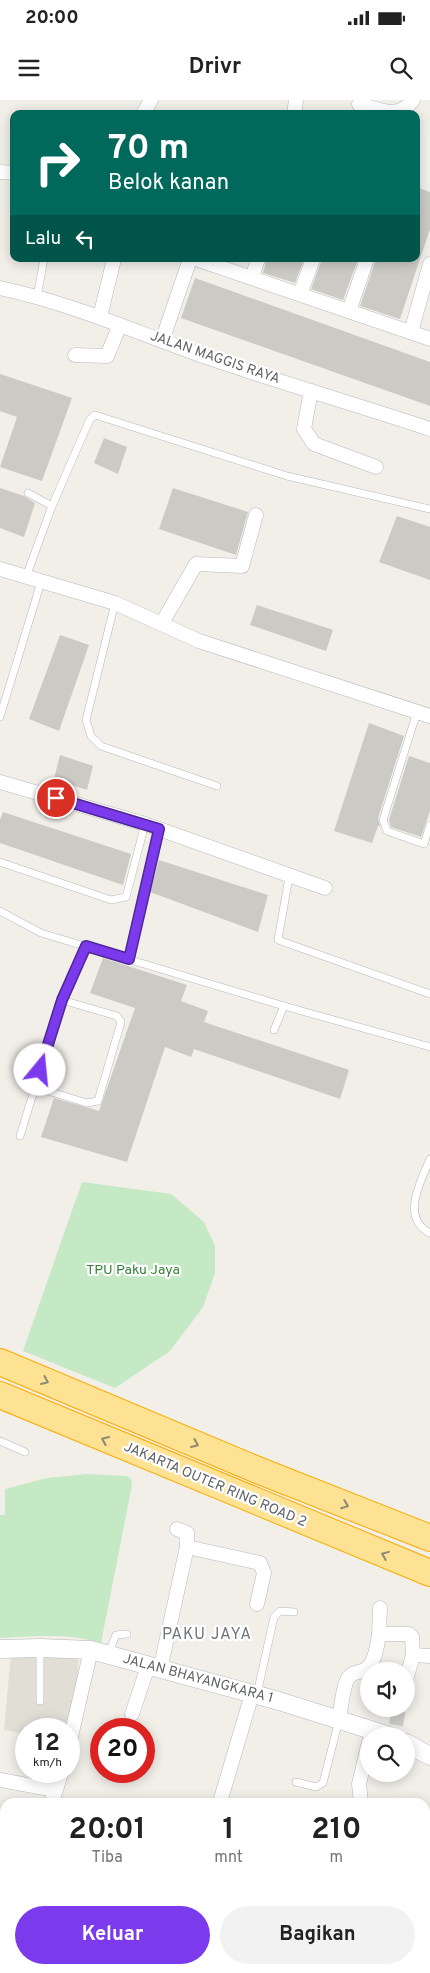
<!DOCTYPE html>
<html lang="id">
<style>
:root{--surface:#fff;--page:#f2f2f2;--text:#222;--muted:#767676;--accent:#7c3aed}
body{margin:0;font-family:Overpass,sans-serif;background:var(--page);color:var(--text);height:100vh;display:flex;flex-direction:column;font-size:19px;white-space:nowrap}
*{box-sizing:border-box;margin:0}
p{font-size:16px;color:var(--muted)}
.icon{flex:none;width:28px;height:28px;fill:none;stroke:currentColor;stroke-width:2;stroke-linecap:round;stroke-linejoin:round}
.map{position:relative;flex:1;overflow:hidden}
.sheet{position:absolute;left:0px;top:1698px;width:430px;height:176px;display:flex;flex-direction:column;background:var(--surface);border-radius:15px 15px 0 0;box-shadow:0 2px 12px #0003}
.sheet>*{flex:none}
.hud{position:absolute;left:10px;top:10px;width:410px;height:152px;border-radius:10px;box-shadow:0 2px 12px #0003;background:#00695c;color:#fff;overflow:hidden}
.fabs{position:absolute;left:360px;top:1562px;display:grid;gap:10px}
.fabs a{display:grid;place-items:center;width:55px;height:55px;border-radius:50%;background:var(--surface);box-shadow:0 2px 12px #0003;font-size:25px}
.speed{position:absolute;left:15px;top:1618px;display:flex;gap:10px;font-size:25px;font-weight:700;text-align:center}
.speed>*{display:grid;place-content:center;width:65px;height:65px;border-radius:50%;background:var(--surface);box-shadow:0 2px 12px #0003;line-height:1}
.speed small{font-size:12px;font-weight:400}
.speed .limit{border:8px solid #d22;background:#fff;color:#111}
.pin{position:absolute;display:grid;place-items:center;width:42px;height:42px;color:#fff;margin:-21px;border:2px solid #fff;border-radius:50%;box-shadow:0 1px 5px #0007}
.me{position:absolute;width:55px;margin:-28px;rotate:17deg;stroke-linejoin:round;filter:drop-shadow(0 0 4px #0008)}
.turn{display:flex;align-items:center;gap:18px;height:105px;padding:0 15px;font-size:22px}
.turn .icon{width:65px;height:65px;stroke-width:2.5}
.turn b{display:block;font-size:35px;line-height:42px}
.then{display:flex;align-items:center;height:48px;padding:0 15px;background:#0003;gap:10px;font-size:19px}
.eta{display:flex;justify-content:space-evenly;align-items:center;height:85px;text-align:center}
.eta b{font-size:30px;font-weight:700;line-height:35px}
.action{display:flex;gap:10px;margin-top:auto;padding:10px 15px}
.action a{flex:1;height:58px;border-radius:30px;background:var(--accent);color:#fff;font-size:20px;font-weight:700;line-height:58px;text-align:center}
.action a+a{background:var(--page);color:var(--text)}
.status{display:flex;justify-content:space-between;align-items:center;height:35px;padding:0 25px;background:var(--surface);direction:ltr}
.status svg{height:14px;fill:currentColor}
header{display:flex;justify-content:space-between;align-items:center;height:65px;padding:0 15px;background:var(--surface);font-size:22px;font-weight:700}
.map>svg:first-child{display:block}
</style>
<div class="status"><b>20:00</b><svg viewBox="0 0 49 12"><path d="M0 12V9h3v3zM5 12V6h3v6zM10 12V3h3v9zM15 12V0h3v12zM26 1h20v11H26zM47 4h2v5h-2z"/></svg></div>
<header><svg class="icon" aria-label="menu" viewBox="0 0 24 24"><path d="M4 6h16M4 12h16M4 18h16"/></svg>Drivr<svg class="icon" aria-label="search" viewBox="0 0 24 24"><circle cx="10" cy="10" r="6"/><path d="M15 15l6 6"/></svg></header>
<div class="map">
<svg width="430" height="1873" viewBox="0 0 430 1873">
<rect width="100%" height="100%" fill="#f1efe8"/>
<path fill="#e1ded6" d="M11 1554 79 1555 75 1612 69 1629H26V1634L4 1630Z"/>
<g fill="#c5e8c5">
<path d="M82 1082 171 1094 204 1122 215 1146V1173L203 1207 170 1251 115 1288 23 1251Z"/>
<path d="M87 1374 127 1376 131 1379 132 1385 101 1543C73 1533 30 1536 0 1538V1415H5V1389L47 1378Z"/>
</g>
<g fill="#cccac5">
<path d="M416 87 430 92V129L400 219 360 206 376 159H416Z"/>
<path d="M267 159H304L295 183 263 173Z"/>
<path d="M322 159H358L343 200 311 189Z"/>
<path d="M195 178 430 262V306L181 218Z"/>
<path d="M0 274 72 298 42 381 0 367 17 317 0 311Z"/>
<path d="M104 338 127 347 118 374 94 363Z"/>
<path d="M0 388 24 396 35 403 24 437 0 428Z"/>
<path d="M173 388 248 412 236 455 159 429Z"/>
<path d="M397 416 430 427V480L379 462Z"/>
<path d="M257 505 333 530 326 551 250 525Z"/>
<path d="M60 535 89 545 59 631 29 619Z"/>
<path d="M369 623 404 636 378 718 380 726H378L372 743 334 731Z"/>
<path d="M60 655 93 666 87 690 54 679Z"/>
<path d="M409 656 430 663V711L421 737 391 727 389 720Z"/>
<path d="M3 712 131 754 123 785 0 743V720Z"/>
<path d="M159 760 268 795 258 832 150 792Z"/>
<path d="M103 858 187 885 181 901 208 911 204 922 349 970 340 999 194 949 191 957 165 947 127 1062 41 1037 54 998 99 1011 135 908 90 893Z"/>
</g>
<g fill="none" stroke-linecap="round" stroke-linejoin="round">
<path stroke="#ccccc8" stroke-width="14" stroke-dasharray="14 7" stroke-linecap="butt" d="M396 1625 399 1609"/>
<g stroke="#b5b8bc" stroke-width="8">
<g id="service">
<path d="M37 197 44 159"/>
<path d="M52 406 90 319 95 315 287 376 430 409"/>
<path d="M26 477 52 406 28 393"/>
<path d="M115 503 86 620 91 636 101 646 217 686"/>
<path d="M417 612 383 720 387 731 424 744 430 725"/>
<path d="M0 617 41 482"/>
<path d="M0 762 111 800 126 797 145 724"/>
<path d="M289 777 278 840 430 894"/>
<path d="M0 811 41 833 284 906 430 947"/>
<path d="M129 859 159 729"/>
<path d="M274 930 284 906"/>
<path d="M35 987 87 1003 98 1001 121 922 117 916 62 900"/>
<path d="M20 1036 62 900 86 846"/>
<path d="M430 1059C421 1081 400 1118 430 1133"/>
<path d="M0 1341 25 1352"/>
<path d="M40 1549V1601"/>
<path d="M108 1554 116 1535 127 1534"/>
<path d="M257 1594 274 1517 280 1511 294 1512"/>
<path d="M296 1682 316 1687 323 1683 339 1620"/>
</g>
</g>
<g stroke="#b5b8bc" stroke-width="15">
<g id="minor">
<path d="M359 4C380 10 398 20 413 0"/>
<path d="M143 14 151 0"/>
<path d="M294 14 296 0"/>
<path d="M0 72 14 73"/>
<path d="M196 159 430 239"/>
<path d="M252 178 258 159"/>
<path d="M0 188C72 203 140 234 209 258 282 283 357 305 430 329"/>
<path d="M300 194 313 159"/>
<path d="M349 211 367 159"/>
<path d="M100 217 114 159"/>
<path d="M411 232 430 164"/>
<path d="M162 241 190 159"/>
<path d="M75 255 107 256 120 225"/>
<path d="M311 291 304 329 314 344 376 367"/>
<path d="M0 469 115 503 199 541 430 616"/>
<path d="M162 523 196 464 242 466 256 415"/>
<path d="M0 682 145 724 325 788"/>
<path d="M187 1447 260 1463 264 1473 257 1504"/>
<path d="M379 1534 380 1508"/>
<path d="M413 1555 430 1556"/>
<path d="M160 1570 187 1447V1433L177 1429"/>
<path d="M132 1614 148 1566"/>
<path d="M339 1619C341 1609 343 1586 348 1578 352 1572 357 1573 362 1571 375 1567 377 1546 379 1534H409L412 1537 413 1555 406 1580"/>
<path d="M69 1645 91 1550"/>
<path d="M0 1680 55 1690"/>
<path d="M52 1702 62 1671"/>
<path d="M220 1702 252 1594"/>
<path d="M361 1702 359 1684 369 1642"/>
<path d="M425 1865 430 1844"/>
<path d="M51 1869 52 1873"/>
<path d="M70 1869 74 1873"/>
<path d="M164 1869 168 1873"/>
<path d="M281 1873 282 1869"/>
<path d="M360 1873 361 1869"/>
</g>
</g>
<g stroke="#b5b8bc" stroke-width="19">
<g id="tertiary">
<path d="M0 1549 40 1548 91 1550 279 1601 390 1636"/>
<path d="M406 1643 430 1656"/>
</g>
</g>
<g stroke="#f9ab00" stroke-width="28">
<g id="motorway">
<path d="M0 1262 260 1371 430 1438"/>
<path d="M0 1295 430 1473"/>
</g>
</g>
<use href="#service" stroke="#fff" stroke-width="7"/>
<use href="#minor" stroke="#fff" stroke-width="14"/>
<use href="#tertiary" stroke="#fff" stroke-width="18"/>
<use href="#motorway" stroke="#fde293" stroke-width="26"/>
</g>
<defs><path id="oneway-chevron" d="M-2-3.5L2.5 0L-2 3.5" fill="none" stroke-width="1.6" stroke-linecap="round" stroke-linejoin="round" transform="scale(1.25)"/></defs>
<g stroke="#8e8975">
<use href="#oneway-chevron" transform="translate(45 1281) rotate(23)"/>
<use href="#oneway-chevron" transform="translate(105 1340) rotate(-157)"/>
<use href="#oneway-chevron" transform="translate(195 1344) rotate(23)"/>
<use href="#oneway-chevron" transform="translate(345 1405) rotate(21)"/>
<use href="#oneway-chevron" transform="translate(385 1455) rotate(-158)"/>
</g>
<g fill="none" stroke-linecap="round" stroke-linejoin="round">
<g stroke="#51269a" stroke-width="12">
<path id="route" d="M40 970 62 900 86 846 129 859 159 729 56 698"/>
</g>
<use href="#route" stroke="#7c3aed" stroke-width="9"/>
</g>
<g text-anchor="middle" dominant-baseline="central" stroke-width="4.5" stroke-linejoin="round" paint-order="stroke">
<g font-size="14" fill="#5f6368" stroke="#fff">
<text transform="translate(215 258) rotate(19)">JALAN MAGGIS RAYA</text>
<text transform="translate(215 1385) rotate(23)">JAKARTA OUTER RING ROAD 2</text>
<text transform="translate(198 1579) rotate(15)">JALAN BHAYANGKARA 1</text>
</g>
<g font-size="14" fill="#348238" stroke="#fff">
<text x="133" y="1170">TPU Paku Jaya</text>
</g>
<g font-size="16" letter-spacing="1" fill="#70757a" stroke="#fff">
<text x="207" y="1535">PAKU JAYA</text>
</g>
</g>
</svg>
<div class="fabs">
<a><svg class="icon" aria-label="sound" viewBox="0 0 24 24"><path d="M4 9h4l5-4v14l-5-4H4zM17 9q2 3 0 6"/></svg></a>
<a><svg class="icon" aria-label="search" viewBox="0 0 24 24"><circle cx="10" cy="10" r="6"/><path d="M15 15l6 6"/></svg></a>
</div>
<div class="speed"><div>12<small>km/h</small></div><div class="limit">20</div></div>
<div class="pin" style="left:56px;top:698px;background:#d93025"><svg class="icon" aria-label="arrive" viewBox="0 0 24 24"><path d="M6 21V4h12l-3 4 3 4H6"/></svg></div>
<svg class="me" style="left:40px;top:970px" viewBox="-20 -20 40 40"><circle r="19" fill="#fff"/><path d="M0-13L10 11 0 6-10 11z" fill="#7c3aed"/></svg>
<div class="hud">
<div class="turn"><svg class="icon" aria-label="right" viewBox="0 0 24 24"><path d="M7 20v-9h11M14 6l5 5-5 5"/></svg><div><b>70 m</b>Belok kanan</div></div>
<div class="then">Lalu<svg class="icon" aria-label="left" viewBox="0 0 24 24"><path d="M17 20v-9H6M10 6l-5 5 5 5"/></svg></div>
</div>
<section class="sheet">
<div class="eta">
<div><b>20:01</b><p>Tiba</p></div>
<div><b>1</b><p>mnt</p></div>
<div><b>210</b><p>m</p></div>
</div>
<div class="action"><a>Keluar</a><a>Bagikan</a></div>
</section>
</div>
